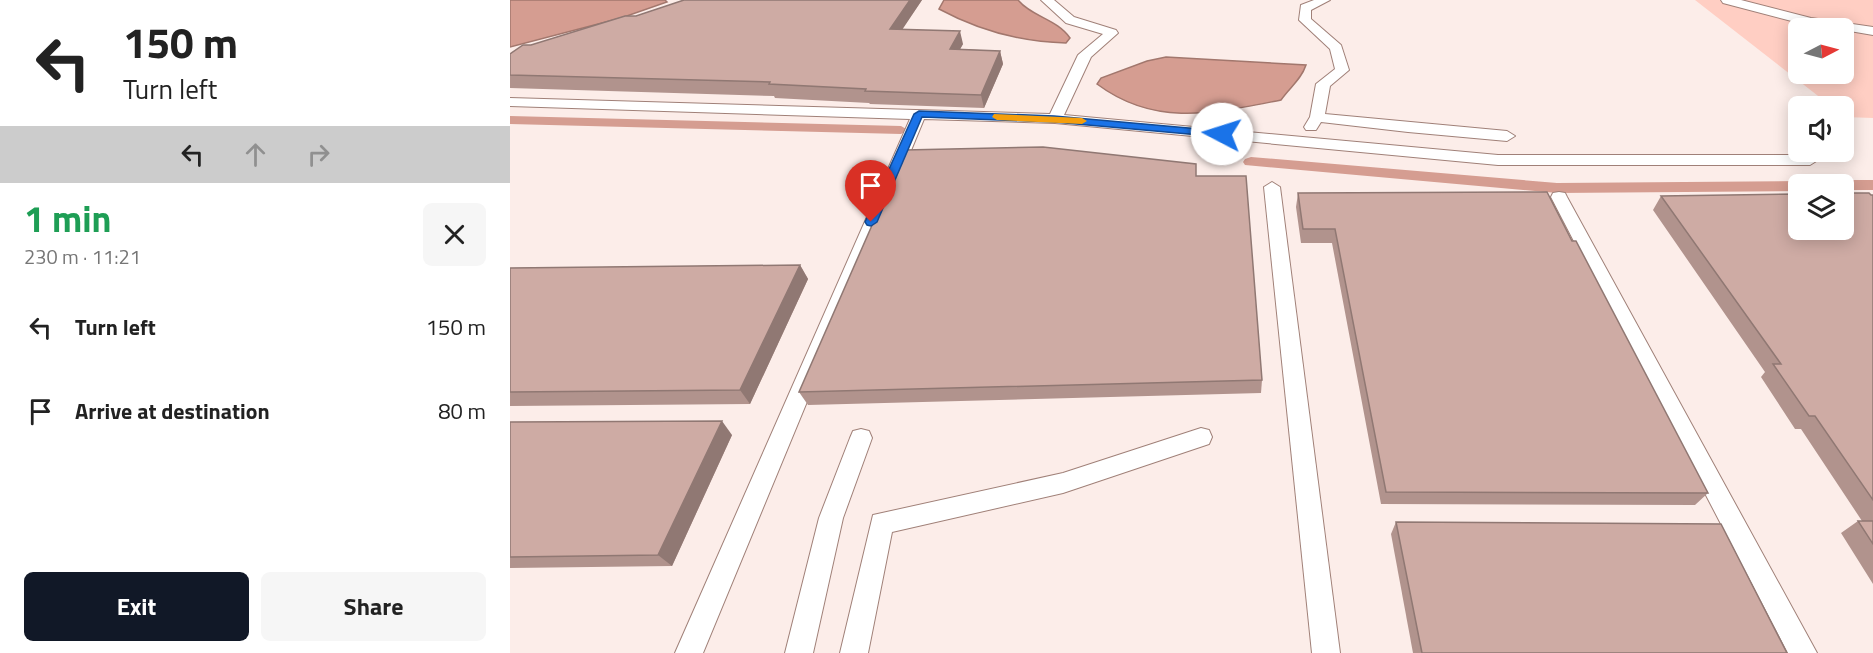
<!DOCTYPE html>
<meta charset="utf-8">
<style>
:root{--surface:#fff;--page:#f6f6f6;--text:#222;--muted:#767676;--accent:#111827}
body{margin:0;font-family:"Titillium Web",sans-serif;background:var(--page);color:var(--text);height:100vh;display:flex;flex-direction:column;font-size:22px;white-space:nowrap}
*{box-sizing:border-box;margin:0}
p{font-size:20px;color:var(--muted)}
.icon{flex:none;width:33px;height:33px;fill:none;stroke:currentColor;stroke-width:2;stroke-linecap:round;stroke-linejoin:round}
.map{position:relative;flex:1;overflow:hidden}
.details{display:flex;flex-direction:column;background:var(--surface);width:510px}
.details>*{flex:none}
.hud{background:#fff;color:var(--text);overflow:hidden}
.needle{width:39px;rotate:84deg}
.tools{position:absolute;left:1278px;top:18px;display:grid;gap:12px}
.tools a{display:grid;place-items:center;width:66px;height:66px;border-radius:9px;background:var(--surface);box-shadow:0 3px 15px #0003;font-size:30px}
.pin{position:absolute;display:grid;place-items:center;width:51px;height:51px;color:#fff;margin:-62px -26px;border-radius:50% 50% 50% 0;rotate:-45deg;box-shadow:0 0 6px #0007}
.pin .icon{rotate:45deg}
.me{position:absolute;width:66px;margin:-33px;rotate:275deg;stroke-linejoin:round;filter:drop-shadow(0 0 4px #0008)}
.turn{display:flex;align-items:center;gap:21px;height:126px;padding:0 24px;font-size:27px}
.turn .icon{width:78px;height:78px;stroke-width:2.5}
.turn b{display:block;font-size:42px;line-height:51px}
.lanes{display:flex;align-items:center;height:57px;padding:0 24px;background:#0003;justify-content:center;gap:30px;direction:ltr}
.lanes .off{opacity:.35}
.round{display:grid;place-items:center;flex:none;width:63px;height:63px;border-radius:9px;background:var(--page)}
.headline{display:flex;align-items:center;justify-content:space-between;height:102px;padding:0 24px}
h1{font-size:36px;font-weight:700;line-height:45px;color:#1e9e55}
.button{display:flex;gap:12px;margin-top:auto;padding:12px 24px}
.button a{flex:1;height:69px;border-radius:9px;background:var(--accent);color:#fff;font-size:24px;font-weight:700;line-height:69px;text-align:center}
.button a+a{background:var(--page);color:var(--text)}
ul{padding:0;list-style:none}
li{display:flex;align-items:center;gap:18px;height:84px;padding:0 24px}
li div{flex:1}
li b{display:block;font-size:22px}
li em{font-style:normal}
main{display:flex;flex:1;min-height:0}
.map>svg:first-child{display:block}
</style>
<main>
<section class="details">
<div class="hud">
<div class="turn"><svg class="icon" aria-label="left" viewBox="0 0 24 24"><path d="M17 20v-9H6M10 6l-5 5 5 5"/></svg><div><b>150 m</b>Turn left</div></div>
<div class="lanes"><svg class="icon" aria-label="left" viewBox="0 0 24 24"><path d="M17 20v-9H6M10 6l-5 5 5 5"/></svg><svg class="icon off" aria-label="ahead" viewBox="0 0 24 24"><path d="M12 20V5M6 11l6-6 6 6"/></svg><svg class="icon off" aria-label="right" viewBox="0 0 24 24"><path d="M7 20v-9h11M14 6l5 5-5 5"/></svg></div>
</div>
<div class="headline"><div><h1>1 min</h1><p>230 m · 11:21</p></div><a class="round"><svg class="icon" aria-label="close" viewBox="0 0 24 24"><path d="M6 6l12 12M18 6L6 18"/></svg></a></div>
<ul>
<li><svg class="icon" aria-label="left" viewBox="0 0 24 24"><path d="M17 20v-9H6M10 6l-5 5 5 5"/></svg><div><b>Turn left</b></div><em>150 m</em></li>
<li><svg class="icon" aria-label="arrive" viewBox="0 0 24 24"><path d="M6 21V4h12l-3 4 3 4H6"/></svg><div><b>Arrive at destination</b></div><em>80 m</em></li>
</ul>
<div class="button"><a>Exit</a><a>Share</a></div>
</section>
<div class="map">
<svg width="1363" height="653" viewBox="0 0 1363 653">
<rect width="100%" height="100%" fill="#fcede9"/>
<path fill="#ffcec3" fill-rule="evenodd" d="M1185 0H1363V118L1334 117V106H1321ZM1288 28H1334V74H1288Z"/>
<g fill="#d59d91" stroke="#a2776d" stroke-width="1.5">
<path d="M0 0H155L157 2 111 18 0 47Z"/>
<path d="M434 0H508C522 17 547 19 560 38L556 43C511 42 468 30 429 9Z"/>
<path d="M656 57 796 65C791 80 780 87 771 100 705 113 646 128 587 84L591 78 637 61Z"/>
</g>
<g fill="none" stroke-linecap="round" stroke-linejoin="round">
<g fill="#d59d91" fill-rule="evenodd">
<path d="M0 116 391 126 398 130 391 134 0 124Z"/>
<path d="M741 157 1047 183 1288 181 1295 184H1288V191L1047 193 735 165 733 162 735 159Z"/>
<path d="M1334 180H1363V190H1334V184H1326Z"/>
</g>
<g stroke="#a08078" stroke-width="2">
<g id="minor">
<path d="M531 0H544L564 17 606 30 608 33 581 57 554 115 988 155H1300L1308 160 1300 165H988L545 123 414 119 193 653H165L400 119 0 106V98L540 114 568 55 593 34 556 23Z"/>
<path d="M804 0H820L801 10V19L831 45 839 70 820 86 815 114 997 131 1005 136 997 141 898 132 811 122 806 130H796L794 127 800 117 806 84 825 69 820 49 789 20 791 5Z"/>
<path d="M1211 0H1231L1301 18 1363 27V35L1334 30V28L1301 26 1213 3Z"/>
<path d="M762 182 770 187 830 653H802L754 187Z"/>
<path d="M1049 192 1055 193 1057 197 1307 653H1278L1041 197 1043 193Z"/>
<path d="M691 428 699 430 702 437 699 444 553 493 382 532 358 653H330L363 515 553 473Z"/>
<path d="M351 429 359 431 362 438 333 518 303 653H275L309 518 340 438 343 431Z"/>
</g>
</g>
<use href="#minor" fill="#fff" fill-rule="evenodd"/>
</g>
<g fill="#b1938d">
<path d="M174 0H412L392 29 453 44 450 49 490 51 493 64 474 108 360 104 359 103 265 98 264 96 0 88V54L21 45 126 16Z"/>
<path d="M686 176 752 380 751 393 298 405 289 392Z"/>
<path d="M788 193 1062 241 1198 493 1185 505 871 504 822 243H791L786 207Z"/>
<path d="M1363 195V584L1331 533 1348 521H1352L1291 429H1285L1251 377 1255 372 1143 210 1151 196Z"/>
<path d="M290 265 298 279 240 404 0 406V268Z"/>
<path d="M0 422 222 435 162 566 0 568Z"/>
<path d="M886 522 1277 653H903L881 534Z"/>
</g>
<g fill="#907873">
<path d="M400 0H412L384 42 380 29Z"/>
<path d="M450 31 453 44 443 62 440 49Z"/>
<path d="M490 51 493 64 474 108 471 95Z"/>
<path d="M290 265 298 279 240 404 230 390Z"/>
<path d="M212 421 222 435 162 566 148 555Z"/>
</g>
<g fill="#ceaba4" stroke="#907873" stroke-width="1.5">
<path d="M174 0H400L380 29 450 31 440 49 490 51 471 95 355 91 356 89 259 84 260 82 0 75V54L13 45H21L115 16H126Z"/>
<path d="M533 147 686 164V176H736L752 380 289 392 395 150Z"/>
<path d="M1037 192 1062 241H1066L1198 493 876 492 825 229H793L788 193Z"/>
<path d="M1334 193H1359L1361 195H1363V500L1305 416H1299L1263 364H1271L1151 196 1288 194V230H1334Z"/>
<path d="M290 265 230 390 0 392V268Z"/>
<path d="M212 421 148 555 0 557V422Z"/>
<path d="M1348 521H1363V544Z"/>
<path d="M886 522 1211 524 1277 653H912Z"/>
</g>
<path fill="#1a73e8" stroke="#114b97" stroke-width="1.5" d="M409 111 544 116 712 131 717 134 712 137 544 122 412 117 367 222 361 226 357 225 355 222 404 114Z"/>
<path fill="#f59e0b" d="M484 114 572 118 577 121 572 124 487 120 482 117Z"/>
</svg>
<div class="tools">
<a><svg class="needle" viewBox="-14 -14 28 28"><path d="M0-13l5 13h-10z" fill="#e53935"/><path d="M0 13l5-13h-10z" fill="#767676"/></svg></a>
<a><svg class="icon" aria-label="sound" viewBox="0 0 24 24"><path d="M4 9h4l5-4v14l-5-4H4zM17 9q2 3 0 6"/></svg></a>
<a><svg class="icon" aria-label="layers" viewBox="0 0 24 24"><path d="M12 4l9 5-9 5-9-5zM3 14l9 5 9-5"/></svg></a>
</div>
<div class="pin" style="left:361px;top:222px;background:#d93025"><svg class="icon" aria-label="arrive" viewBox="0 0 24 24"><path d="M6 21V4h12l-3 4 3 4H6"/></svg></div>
<svg class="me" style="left:712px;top:134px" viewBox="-20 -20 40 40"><circle r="19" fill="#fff"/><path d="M0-13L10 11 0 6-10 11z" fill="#1a73e8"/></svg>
</div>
</main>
